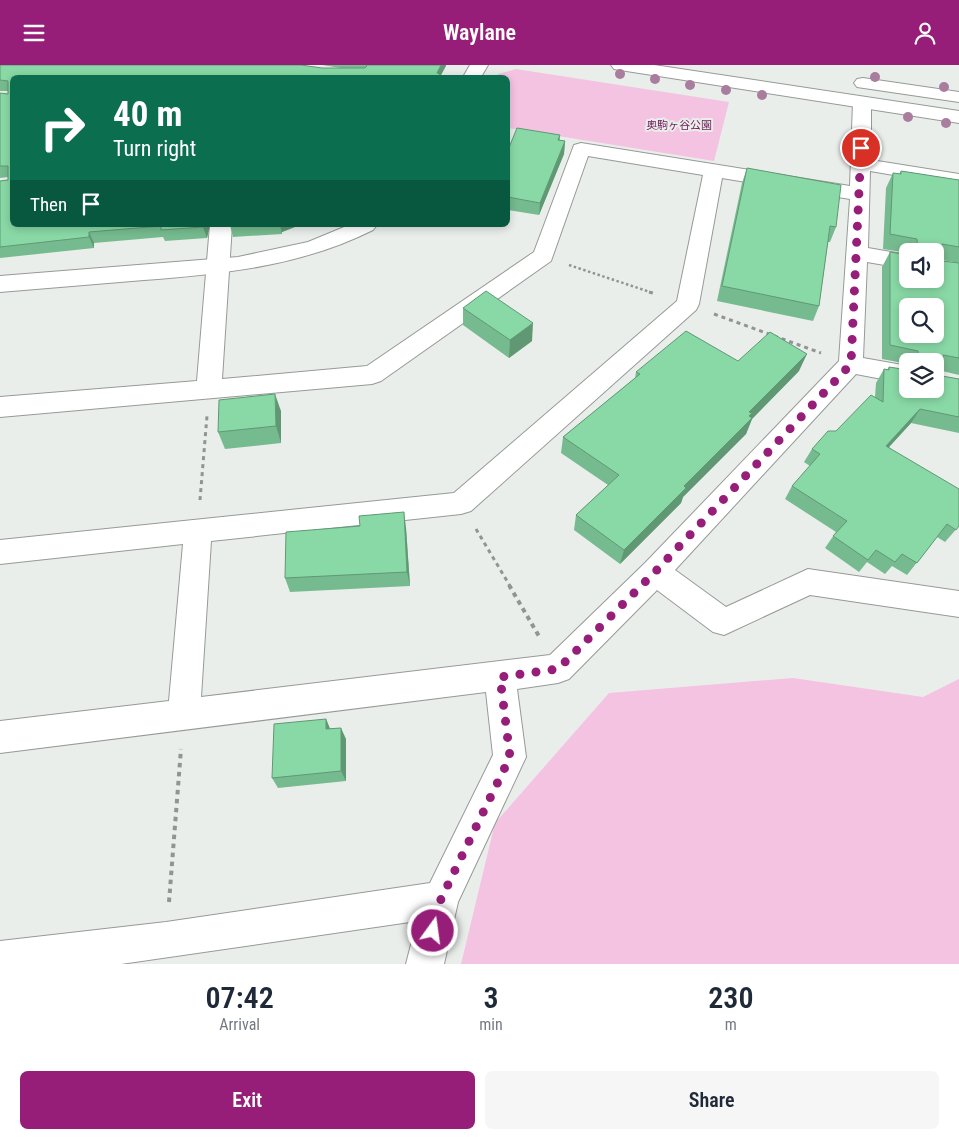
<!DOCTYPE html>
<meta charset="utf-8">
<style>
:root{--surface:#fff;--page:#f6f6f7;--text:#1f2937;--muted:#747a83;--accent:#961d78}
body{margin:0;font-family:"Roboto Condensed","Noto Sans JP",sans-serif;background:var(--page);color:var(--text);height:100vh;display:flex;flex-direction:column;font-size:19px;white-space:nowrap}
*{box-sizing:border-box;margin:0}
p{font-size:16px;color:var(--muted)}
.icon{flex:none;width:28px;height:28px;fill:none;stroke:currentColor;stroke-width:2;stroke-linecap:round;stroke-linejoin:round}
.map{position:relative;height:899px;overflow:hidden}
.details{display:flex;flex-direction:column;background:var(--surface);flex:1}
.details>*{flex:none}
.hud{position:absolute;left:10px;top:10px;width:500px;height:152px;border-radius:8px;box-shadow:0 2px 8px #0003;background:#0b6e4f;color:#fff;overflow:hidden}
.fabs{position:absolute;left:899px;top:178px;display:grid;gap:10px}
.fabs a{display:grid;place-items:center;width:45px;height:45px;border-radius:8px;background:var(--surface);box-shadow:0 2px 8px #0003;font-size:25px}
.pin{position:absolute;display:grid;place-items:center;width:42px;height:42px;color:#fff;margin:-21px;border:2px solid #fff;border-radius:50%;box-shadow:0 1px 5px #0007}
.me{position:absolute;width:55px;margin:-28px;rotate:14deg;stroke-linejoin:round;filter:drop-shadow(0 0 4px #0008)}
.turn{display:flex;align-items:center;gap:18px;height:105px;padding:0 20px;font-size:22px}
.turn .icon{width:65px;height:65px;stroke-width:2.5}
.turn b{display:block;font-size:35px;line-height:42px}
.then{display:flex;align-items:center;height:48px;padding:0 20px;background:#0003;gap:10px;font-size:19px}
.eta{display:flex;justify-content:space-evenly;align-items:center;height:85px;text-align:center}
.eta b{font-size:30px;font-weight:600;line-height:35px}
.action{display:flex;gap:10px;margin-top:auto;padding:10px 20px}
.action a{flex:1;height:58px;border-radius:8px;background:var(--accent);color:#fff;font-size:20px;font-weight:600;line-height:58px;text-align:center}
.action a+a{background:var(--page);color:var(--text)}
header{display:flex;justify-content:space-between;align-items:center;height:65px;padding:0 20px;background:var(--accent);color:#fff;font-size:22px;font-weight:600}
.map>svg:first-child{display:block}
</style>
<header><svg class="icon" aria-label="menu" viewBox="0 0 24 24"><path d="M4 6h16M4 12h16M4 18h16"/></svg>Waylane<svg class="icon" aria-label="person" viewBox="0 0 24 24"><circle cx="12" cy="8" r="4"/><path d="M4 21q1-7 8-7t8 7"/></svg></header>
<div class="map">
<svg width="959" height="899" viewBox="0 0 959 899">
<rect width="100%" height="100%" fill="#eaeeeb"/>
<g fill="#f4c3e2">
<path d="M516 4 729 37 714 96 508 63V12H496L498 9Z"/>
<path d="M793 613 923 632 959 614V899H461L495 758 609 628Z"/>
</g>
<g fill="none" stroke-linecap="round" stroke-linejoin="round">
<g stroke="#969a97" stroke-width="2">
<path id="street" d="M862 32 868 33 871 37V95L959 109V121L870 106 868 183 908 190V204L867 197 863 293 908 301V319L856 309 675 505 726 542 808 504 959 526V552L810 530 724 570 713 567 657 525 569 614 558 618 517 624 526 692 458 837 444 899H406L417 856 121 899H0V876L166 857 430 818 493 690 486 627 0 688V656L169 636 183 479 0 499V475L454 428 677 236 703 110 588 91 551 196 381 316 372 319 0 352V332L197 316 210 160H232L222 314 367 301 534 187 574 80 581 78 850 121 853 37 856 33ZM722 113 850 134 839 296 645 498 550 590 201 632 211 476 461 449 471 446 696 245 699 239Z"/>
</g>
<g stroke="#969a97" stroke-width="2">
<g id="secondary">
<path d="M470 0H488L481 12H463Z"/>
<path d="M611 0H654L959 46V58L620 5 614 4Z"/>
<path d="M863 13 959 27V37L857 22 854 18 857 14Z"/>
<path d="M349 160H377L373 165C301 201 224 209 144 215 96 219 48 223 0 227V211L238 192 308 177Z"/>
</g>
</g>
<path stroke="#929492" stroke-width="2.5" stroke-dasharray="2.5 2.5" stroke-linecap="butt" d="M569 200 653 228"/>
<g stroke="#929492" stroke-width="3" stroke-dasharray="4 4" stroke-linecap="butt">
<path d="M649 227 656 229"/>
<path d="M714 249 821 288"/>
<path d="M200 435 207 351"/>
<path d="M476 464 510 521"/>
</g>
<g stroke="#929492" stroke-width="4" stroke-dasharray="4.5 4.5" stroke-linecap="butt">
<path d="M509 520 540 573"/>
<path d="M169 837 181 684"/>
</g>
<use href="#street" fill="#fff" fill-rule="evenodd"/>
<use href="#secondary" fill="#fff" fill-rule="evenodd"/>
</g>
<g fill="#a97d9d">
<circle cx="620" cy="9" r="5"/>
<circle cx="875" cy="12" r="5"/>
<circle cx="655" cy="14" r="5"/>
<circle cx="690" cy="20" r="5"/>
<circle cx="944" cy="22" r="5"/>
<circle cx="726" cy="25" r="5"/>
<circle cx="762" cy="30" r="5"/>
<circle cx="908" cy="52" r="5"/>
<circle cx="946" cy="58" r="5"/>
</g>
<g fill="#76bb8f">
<path d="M0 0 322 3H341L322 0H446V1L12 12V160H210L207 173 165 176 163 172 94 178V183L0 193V116L8 115V112L0 113V28L8 29V26H0Z"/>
<path d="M560 70V75L565 76 564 89 539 150 508 145V85Z"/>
<path d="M747 103 836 162 830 177H828L819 241 813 256 717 236 742 118Z"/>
<path d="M901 106 959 115V198L942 195V196L959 198V310L942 306V311L959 314V368L911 358 889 382 959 461 945 477 937 472 907 510 892 501 885 509 867 497 859 507 825 483 836 467 785 434 792 421 810 401 804 397 812 384 836 366 875 332 876 318 884 304 887 305 889 302 908 324 935 296H908V299L882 294V202L890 187 908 214 935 186H908V188L883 184 886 123 893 108 899 109Z"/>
<path d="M230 160H300L282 167V169L233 172Z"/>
<path d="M463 243 532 276 509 293 463 260Z"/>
<path d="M738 296 799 306 752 354 746 369 683 432 681 438 620 499 574 465 576 450 608 420 561 388 563 372 635 313 636 307Z"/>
<path d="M281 346V378L225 384 218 367Z"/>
<path d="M406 463 410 521 290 527 285 513Z"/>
<path d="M326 654 330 664 346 674V716L278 723 272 713Z"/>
</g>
<g fill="#609874">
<path d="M441 0H446V1L440 12H437V8Z"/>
<path d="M565 76 564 89 539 150 540 138Z"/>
<path d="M204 160H210L207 173 203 162Z"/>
<path d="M280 160H300L282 167V169Z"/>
<path d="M89 167 94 178V183L89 172Z"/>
<path d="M533 258 532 276 509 293 510 275Z"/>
<path d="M807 289 799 306 752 354 746 369 683 432 681 438 620 499 624 485 684 421 749 347Z"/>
<path d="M275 329 281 346V378L276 361Z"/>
<path d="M920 344 911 358 878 394 886 381Z"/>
<path d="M404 447 406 463 410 521 407 507Z"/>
<path d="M326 654 331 666 326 664Z"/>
<path d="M341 663 346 674V716L341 706Z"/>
</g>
<g fill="#89d9a6" stroke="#609874" fill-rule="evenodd">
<path d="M0 0H301L322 3H365L367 1 366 0H441L437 8 440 9 438 12H12V160H204L203 162 161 165V161L89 167V172L0 182V116L8 115V101H0V28L8 29V16L0 15Z"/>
<path d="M517 63 560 70 558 75 565 76 540 138 508 132V85Z"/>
<path d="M747 103 841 120 836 162 830 161 819 241 722 221Z"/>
<path d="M901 106 959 115V182L942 179V196L959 198V293L943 290 942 311 959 314V352L920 344 886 381 959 424V461L956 465 947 459 917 498 902 489 895 497 876 485 868 495 833 471 847 456 792 421 820 389 812 384 828 366H836L871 330 883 337 884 304 889 305V302L908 305V324H935V296H918V286L890 280V187L908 190V214H935V186H918L917 174 890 169 893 108 901 109ZM908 241H935V269H908Z"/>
<path d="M486 226 533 258 510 275 463 243Z"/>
<path d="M686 266 738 296 770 267 807 289 749 347 752 348 749 351 752 353 684 421 686 423 624 485 576 450 619 410 563 372 640 309 636 307Z"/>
<path d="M275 329 276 361 218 367 219 335Z"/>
<path d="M404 447 407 507 285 513 286 467 360 461 359 451Z"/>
<path d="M326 654V664L341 663V706L272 713 274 659Z"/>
</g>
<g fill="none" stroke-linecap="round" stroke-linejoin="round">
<path stroke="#961d78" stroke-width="9" stroke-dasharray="0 16.2" d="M433 866 441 834 510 692 500 612 558 604 655 507 851 299 861 83"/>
</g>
<g text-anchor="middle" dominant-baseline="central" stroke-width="4" stroke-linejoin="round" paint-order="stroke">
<g font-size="11" fill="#74205e" stroke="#eaeeeb">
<text x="679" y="60">奥駒ヶ谷公園</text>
</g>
</g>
</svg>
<div class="fabs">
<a><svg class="icon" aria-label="sound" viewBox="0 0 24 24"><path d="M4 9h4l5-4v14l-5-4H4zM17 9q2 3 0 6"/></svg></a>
<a><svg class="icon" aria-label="search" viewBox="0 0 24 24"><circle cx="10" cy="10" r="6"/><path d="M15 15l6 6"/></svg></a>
<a><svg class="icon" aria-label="layers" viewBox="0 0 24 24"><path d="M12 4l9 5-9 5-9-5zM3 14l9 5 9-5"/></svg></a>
</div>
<div class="pin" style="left:861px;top:83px;background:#d93025"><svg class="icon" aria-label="arrive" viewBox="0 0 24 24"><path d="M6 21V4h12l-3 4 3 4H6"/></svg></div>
<svg class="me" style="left:433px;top:866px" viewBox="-20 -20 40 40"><circle r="17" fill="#961d78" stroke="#fff" stroke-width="3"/><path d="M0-11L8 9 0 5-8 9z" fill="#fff"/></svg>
<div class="hud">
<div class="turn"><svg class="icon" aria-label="right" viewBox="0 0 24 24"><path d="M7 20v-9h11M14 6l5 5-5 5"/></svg><div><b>40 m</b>Turn right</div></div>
<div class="then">Then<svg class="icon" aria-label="arrive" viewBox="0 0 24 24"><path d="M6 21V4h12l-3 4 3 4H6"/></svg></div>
</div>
</div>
<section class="details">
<div class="eta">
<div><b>07:42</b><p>Arrival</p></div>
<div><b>3</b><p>min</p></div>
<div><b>230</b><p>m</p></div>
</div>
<div class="action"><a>Exit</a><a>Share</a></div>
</section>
